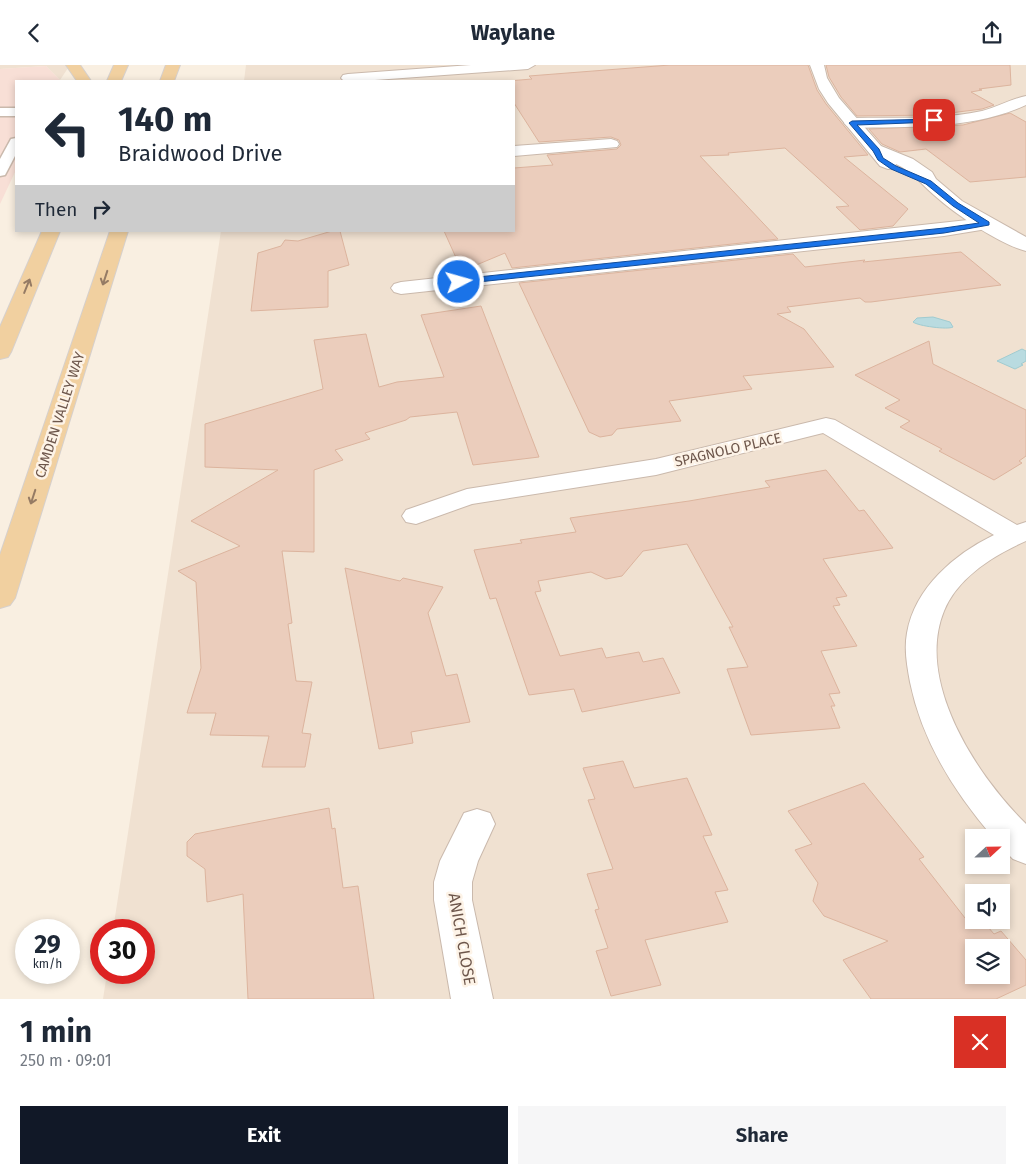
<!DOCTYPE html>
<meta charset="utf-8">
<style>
:root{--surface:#fff;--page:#f6f6f7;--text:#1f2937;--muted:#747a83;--accent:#111827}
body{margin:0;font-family:"Fira Sans",sans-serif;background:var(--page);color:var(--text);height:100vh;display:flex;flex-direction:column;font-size:19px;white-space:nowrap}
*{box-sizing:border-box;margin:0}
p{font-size:16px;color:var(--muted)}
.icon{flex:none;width:28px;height:28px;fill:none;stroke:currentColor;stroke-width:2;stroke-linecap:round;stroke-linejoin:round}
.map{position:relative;height:934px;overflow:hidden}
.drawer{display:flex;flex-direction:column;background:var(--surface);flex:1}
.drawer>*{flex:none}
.hud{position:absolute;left:15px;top:15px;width:500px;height:152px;border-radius:0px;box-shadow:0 2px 8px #0003;background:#fff;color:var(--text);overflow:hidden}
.needle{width:32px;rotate:68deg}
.tools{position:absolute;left:965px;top:764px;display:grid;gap:10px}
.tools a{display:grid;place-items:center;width:45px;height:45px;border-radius:0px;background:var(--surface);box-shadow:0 2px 8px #0003;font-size:25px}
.speed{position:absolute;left:15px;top:854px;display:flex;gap:10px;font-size:25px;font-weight:700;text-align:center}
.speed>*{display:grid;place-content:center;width:65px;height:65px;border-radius:50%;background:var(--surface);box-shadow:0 2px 8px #0003;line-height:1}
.speed small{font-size:12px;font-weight:400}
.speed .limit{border:8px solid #d22;background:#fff;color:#111}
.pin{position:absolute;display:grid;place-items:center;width:42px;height:42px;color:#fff;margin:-21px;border-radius:10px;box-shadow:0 2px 8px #0006}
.me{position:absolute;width:55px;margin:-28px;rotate:84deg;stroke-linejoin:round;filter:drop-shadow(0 0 4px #0008)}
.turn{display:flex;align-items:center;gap:18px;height:105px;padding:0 20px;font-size:22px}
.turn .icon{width:65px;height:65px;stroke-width:2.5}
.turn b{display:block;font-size:35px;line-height:42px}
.then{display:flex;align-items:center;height:48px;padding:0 20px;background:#0003;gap:10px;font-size:19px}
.round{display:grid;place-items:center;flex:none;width:52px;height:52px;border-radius:0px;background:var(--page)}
.summary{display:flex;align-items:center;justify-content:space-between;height:85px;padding:0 20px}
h1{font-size:30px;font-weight:700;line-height:38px}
.button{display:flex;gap:10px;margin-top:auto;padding:10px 20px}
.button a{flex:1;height:58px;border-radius:0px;background:var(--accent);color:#fff;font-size:20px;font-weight:700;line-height:58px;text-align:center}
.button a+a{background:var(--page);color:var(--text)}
header{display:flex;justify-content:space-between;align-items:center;height:65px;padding:0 20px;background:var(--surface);font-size:22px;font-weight:700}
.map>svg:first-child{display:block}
</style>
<header><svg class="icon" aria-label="back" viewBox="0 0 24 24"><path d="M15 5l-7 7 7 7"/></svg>Waylane<svg class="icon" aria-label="share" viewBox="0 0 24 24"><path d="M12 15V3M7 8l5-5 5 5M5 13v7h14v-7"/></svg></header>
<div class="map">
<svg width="1026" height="934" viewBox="0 0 1026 934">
<rect width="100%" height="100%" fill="#f9efe1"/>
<g fill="#f0e1d1" fill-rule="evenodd">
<path d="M0 0H70L60 15 46 1 0 4Z"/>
<path d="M246 0H1026V934H103L107 908H144V865H113L221 166H514V16H244ZM974 772H1001V800H974ZM974 828H1001V855H974ZM974 882H1001V910H974Z"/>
</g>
<path fill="#f8dfd6" d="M46 1 60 15 59 16H16V105L0 139V4Z"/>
<g fill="#b9dbe0" stroke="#a0cbd0">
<path d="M933 252 950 257 953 262C948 265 918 261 913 257L917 253Z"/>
<path d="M1022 284 1026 286V296L1021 299 1023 300 1015 304 997 296Z"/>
</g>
<g fill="#ebcdbc" stroke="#dcb49e" fill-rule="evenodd">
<path d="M670 0H808L817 25 826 39 868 90 844 92 908 144 893 161 860 165 836 142 849 141 785 83 728 88 729 90 700 91 778 174 512 203 505 188 462 206 444 166H514V103L553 100 547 90 617 84 621 80 619 75 611 72 539 77 514 38V16H508L532 14 529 11Z"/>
<path d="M826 0H1010L1011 20 979 24 982 25 971 27 994 40 982 44 934 50 857 51 841 32 829 12Z"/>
<path d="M1010 48 1026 57V112L970 117 926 84 900 87 882 79 869 64 963 60Z"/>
<path d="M332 166H340L349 200 328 206V242L251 246 258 188 281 181 285 175 298 176Z"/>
<path d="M961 187 1001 220 871 237H865L860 233 787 242 791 247 777 249 804 264 834 302 743 311 752 324 669 336 681 356 617 364 612 370 600 372 589 367 519 218 793 189 805 202 865 195 863 197Z"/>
<path d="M481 241 539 392 473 400 457 347 410 352 406 355 365 368 370 374 335 385 343 395 314 405V487L282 486 292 558 288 559 296 616 312 617 302 668 311 669 305 702H262L269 671 210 670 216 648H187L201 603 196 517 178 506 240 481 191 456 278 405 205 402V359L323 324 314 275 366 269 379 322 397 317 444 312 421 250Z"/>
<path d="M929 276 933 299 1026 345V391L1019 396 1022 398 994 415 939 386 942 384 900 362 910 356 885 343 900 335 855 310Z"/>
<path d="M826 405 859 446 864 445 893 483 823 494 847 531 836 533 840 540 833 541 857 581 821 586 840 628 829 629 835 641H831L840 663 751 670 727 604 748 602 729 562H733L687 479 643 486 622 511 606 514 591 507 538 516 541 526 535 527 560 591 602 583 606 593 639 587 643 597 663 593 680 628 582 647 574 624 529 630 496 533 490 534 474 485 522 478 520 475 576 467 570 453 689 436 770 422 765 416Z"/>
<path d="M345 503 400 516 403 513 443 522 428 548 446 611 457 609 470 657 411 667 413 678 379 684Z"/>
<path d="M623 696 634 723 687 713 712 770 703 771 728 825 715 827 728 857 645 875 661 920 611 931 596 886 608 883 595 845 599 844 587 809 613 804 588 735 595 734 583 703Z"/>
<path d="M864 718 924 792 919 794 965 853 974 849V855H982L994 869 1001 866 1026 895V920L996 934H871L843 895 888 876 824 851 813 836 818 818 795 785 812 779 788 746ZM974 882H1001V910H974Z"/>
<path d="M329 743 332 764 335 763 343 823 358 821 374 934H248L243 829 207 837 205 804 187 791V777L195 769Z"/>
</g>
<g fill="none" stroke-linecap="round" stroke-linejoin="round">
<g stroke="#cab9ac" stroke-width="3">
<g id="service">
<rect x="0" y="43" width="16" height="8"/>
<path d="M16 73V89L5 110 0 111V94L11 74Z"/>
</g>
</g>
<g stroke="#cab9ac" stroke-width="2">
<g id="minor">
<path d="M471 0H535L528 4 361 16H344L341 13 343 10 348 9Z"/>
<path d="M1026 31V40C971 65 911 61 852 63L847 61 844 58 847 55 852 53C895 52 940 55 982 46 998 42 1011 34 1026 31Z"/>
<path d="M611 74 617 76 619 79 617 82 514 91V81Z"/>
<path d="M986 153 993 155 995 159 993 163 944 171 401 229 394 227 391 223 394 219 401 217Z"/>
<path d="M826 353 835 355 1017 460 1026 457V476C994 490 957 513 944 546 915 617 977 711 1026 759V799L1013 794 1001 782V772H993C954 727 922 676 910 617 907 601 904 584 907 568 915 522 955 489 994 470L823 368 656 410 472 439 416 459 406 457 402 451 406 445 467 424 656 394Z"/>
<path d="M477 744 490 748 495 759 478 796 472 817V835L493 934H451L434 835V817L440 796 464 748Z"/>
</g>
</g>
<g stroke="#cab9ac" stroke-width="2">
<path id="tertiary" d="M810 0H824L827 13 839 33 881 81 913 94 932 107 936 114 962 136 1026 172V186C999 179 955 149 934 130 921 119 912 106 896 99L894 103 888 104 880 101 828 38 819 24Z"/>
</g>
<g stroke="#d6d0cd" stroke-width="2">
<g id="primary">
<path d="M66 0H80L91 16H77Z"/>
<path d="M114 0H128L121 16H107Z"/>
<path d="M166 0H180L174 16H160Z"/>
<path d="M42 166H60L11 287 8 292 0 294V262Z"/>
<path d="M110 166H128L15 533 10 540 0 543V490Z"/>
</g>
</g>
<use href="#service" fill="#fff" fill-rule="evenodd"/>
<use href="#minor" fill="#fff" fill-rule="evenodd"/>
<use href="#tertiary" fill="#fff" fill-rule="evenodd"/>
<use href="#primary" fill="#f1d0a0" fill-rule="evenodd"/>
</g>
<defs><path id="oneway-shaft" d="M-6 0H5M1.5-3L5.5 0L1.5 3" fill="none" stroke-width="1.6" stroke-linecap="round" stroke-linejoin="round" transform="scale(1.25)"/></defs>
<g stroke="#957b64">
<use href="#oneway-shaft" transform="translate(105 213) rotate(108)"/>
<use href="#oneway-shaft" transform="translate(27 221) rotate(-68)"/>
<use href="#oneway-shaft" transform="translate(33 432) rotate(108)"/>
</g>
<path fill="#1a73e8" stroke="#114b97" d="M936 54V56L934 57 857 60 879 84 883 93 896 101 931 116 958 138 989 157V160L944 168 459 219 455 217 459 214 944 163 979 158 953 141 926 119 891 104 878 95 873 86 849 58 852 56Z"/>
<g text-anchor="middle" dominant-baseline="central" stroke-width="5" stroke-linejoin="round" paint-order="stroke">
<g font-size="14" fill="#6d564b" stroke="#fdf3e7">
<text transform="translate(60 350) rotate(-72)">CAMDEN VALLEY WAY</text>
<text transform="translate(728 385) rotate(-13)">SPAGNOLO PLACE</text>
</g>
<g font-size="16" fill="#6d564b" stroke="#fdf3e7">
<text transform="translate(462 874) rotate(80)">ANICH CLOSE</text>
</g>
</g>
</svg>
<div class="tools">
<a><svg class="needle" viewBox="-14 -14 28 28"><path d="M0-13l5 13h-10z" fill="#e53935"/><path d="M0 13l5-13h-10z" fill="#747a83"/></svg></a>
<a><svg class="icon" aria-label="sound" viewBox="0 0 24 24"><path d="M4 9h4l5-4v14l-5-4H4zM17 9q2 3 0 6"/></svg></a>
<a><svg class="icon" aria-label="layers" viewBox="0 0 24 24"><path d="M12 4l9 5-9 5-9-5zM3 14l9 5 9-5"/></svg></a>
</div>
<div class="speed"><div>29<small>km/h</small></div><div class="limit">30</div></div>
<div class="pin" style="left:934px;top:55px;background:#d93025"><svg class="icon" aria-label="arrive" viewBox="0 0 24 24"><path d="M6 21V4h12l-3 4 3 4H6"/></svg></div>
<svg class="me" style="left:459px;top:217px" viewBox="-20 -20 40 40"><circle r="17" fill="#1a73e8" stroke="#fff" stroke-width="3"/><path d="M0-11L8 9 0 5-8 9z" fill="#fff"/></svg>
<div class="hud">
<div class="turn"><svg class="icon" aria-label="left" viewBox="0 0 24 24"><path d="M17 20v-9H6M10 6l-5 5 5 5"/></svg><div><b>140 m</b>Braidwood Drive</div></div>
<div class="then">Then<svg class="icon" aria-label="right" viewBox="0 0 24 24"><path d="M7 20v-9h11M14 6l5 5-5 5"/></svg></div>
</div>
</div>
<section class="drawer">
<div class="summary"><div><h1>1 min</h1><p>250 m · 09:01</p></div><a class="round" style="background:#d93025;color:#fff"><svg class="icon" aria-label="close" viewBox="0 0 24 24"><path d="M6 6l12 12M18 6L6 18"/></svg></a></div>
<div class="button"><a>Exit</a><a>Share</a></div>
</section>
